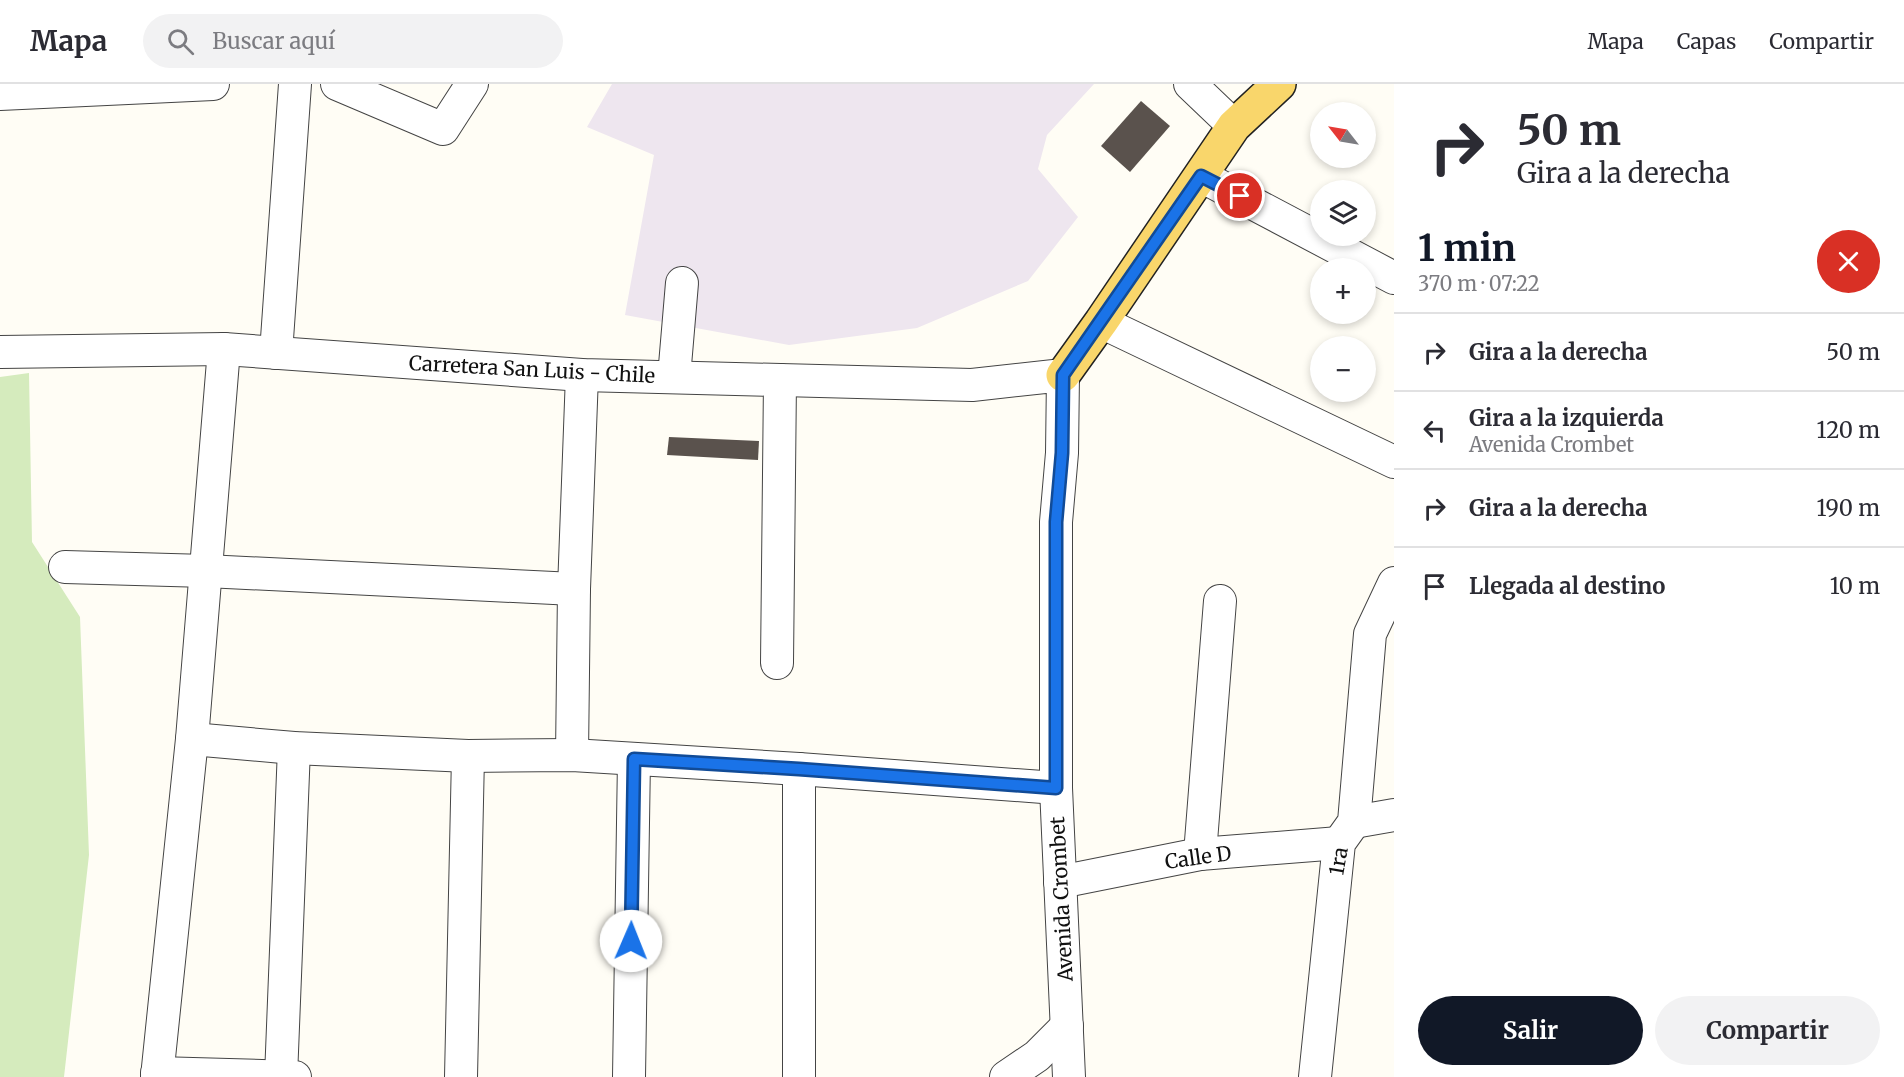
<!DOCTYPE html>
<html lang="es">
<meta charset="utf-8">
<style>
:root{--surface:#fff;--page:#f2f2f3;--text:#2b2b33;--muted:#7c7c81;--line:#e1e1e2;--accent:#111827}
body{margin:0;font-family:Merriweather,serif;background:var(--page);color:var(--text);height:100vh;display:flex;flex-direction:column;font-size:22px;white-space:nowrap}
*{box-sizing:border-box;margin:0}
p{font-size:20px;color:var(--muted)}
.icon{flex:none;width:33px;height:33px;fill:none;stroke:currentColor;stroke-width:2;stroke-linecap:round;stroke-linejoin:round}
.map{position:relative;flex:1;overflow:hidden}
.panel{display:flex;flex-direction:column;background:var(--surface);width:510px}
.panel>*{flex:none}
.top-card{background:#fff;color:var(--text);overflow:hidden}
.needle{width:39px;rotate:301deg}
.buttons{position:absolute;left:1310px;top:18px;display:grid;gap:12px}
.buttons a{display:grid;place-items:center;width:66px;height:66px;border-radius:50%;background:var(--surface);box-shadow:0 3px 9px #0003;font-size:30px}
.pin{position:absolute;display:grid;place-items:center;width:51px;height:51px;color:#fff;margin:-26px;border:3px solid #fff;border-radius:50%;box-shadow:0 2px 6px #0007}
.me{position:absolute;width:66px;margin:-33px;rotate:1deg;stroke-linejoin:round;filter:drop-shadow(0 0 4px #0008)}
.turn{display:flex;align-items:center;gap:21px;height:126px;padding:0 24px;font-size:27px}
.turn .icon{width:78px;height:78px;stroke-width:2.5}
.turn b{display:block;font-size:42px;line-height:51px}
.round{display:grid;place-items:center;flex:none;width:63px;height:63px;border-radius:32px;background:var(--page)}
.overview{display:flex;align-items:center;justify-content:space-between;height:102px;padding:0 24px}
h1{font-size:36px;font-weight:700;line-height:45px;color:var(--accent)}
.cta{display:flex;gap:12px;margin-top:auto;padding:12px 24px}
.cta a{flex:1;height:69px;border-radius:36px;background:var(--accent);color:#fff;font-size:24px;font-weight:700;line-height:69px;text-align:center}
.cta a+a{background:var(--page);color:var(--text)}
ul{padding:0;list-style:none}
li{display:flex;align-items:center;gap:18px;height:78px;padding:0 24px;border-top:2px solid var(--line)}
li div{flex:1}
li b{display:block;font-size:22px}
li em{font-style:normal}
header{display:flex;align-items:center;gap:36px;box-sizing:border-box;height:84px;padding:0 30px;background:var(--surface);border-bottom:2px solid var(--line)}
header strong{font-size:28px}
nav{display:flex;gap:33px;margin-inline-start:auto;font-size:21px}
.search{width:420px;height:54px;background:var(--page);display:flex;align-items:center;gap:15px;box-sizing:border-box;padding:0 21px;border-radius:33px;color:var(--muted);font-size:22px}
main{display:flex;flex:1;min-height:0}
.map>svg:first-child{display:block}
</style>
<header>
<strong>Mapa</strong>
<div class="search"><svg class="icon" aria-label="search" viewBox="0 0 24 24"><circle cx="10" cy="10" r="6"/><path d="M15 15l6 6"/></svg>Buscar aquí</div>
<nav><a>Mapa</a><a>Capas</a><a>Compartir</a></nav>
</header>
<main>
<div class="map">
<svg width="1394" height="993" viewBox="0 0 1394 993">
<rect width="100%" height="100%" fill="#fffdf5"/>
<path fill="#eee6ef" d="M612 0H1094L1047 51 1038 85 1078 133 1028 197 917 244 789 261 625 231 654 71 587 43Z"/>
<path fill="#d5ebbd" d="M29 289 32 458 80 533 89 771 64 993H0V293Z"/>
<g fill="#5a524d">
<path d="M1141 17 1170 42 1130 88 1101 62Z"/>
<path d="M669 353 759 357 758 376 667 371Z"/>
</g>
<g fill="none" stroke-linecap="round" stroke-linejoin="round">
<g stroke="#444" stroke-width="34">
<g id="minor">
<path d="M337 0 443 45 472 0"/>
<path d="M1190 0 1234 42"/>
<path d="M0 10 213 0"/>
<path d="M1201 92 1394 194"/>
<path d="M1101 238 1394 378"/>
<path d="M0 268 224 265 582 291 972 301 1063 291 1062 369 1056 438V704L1069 993"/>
<path d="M276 269 295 0"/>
<path d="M674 293 682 199"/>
<path d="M65 483 206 487 574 505"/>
<path d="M777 579 780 296"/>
<path d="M192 655 294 664 468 672 572 671 799 685 1056 704"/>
<path d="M572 671 574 505 582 291"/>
<path d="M799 685V993"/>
<path d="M1354 738 1394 731"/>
<path d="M1200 770 1220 517"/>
<path d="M1060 798 1200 770 1339 759"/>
<path d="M157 989 295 993"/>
<path d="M157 993 192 655 224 265"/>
<path d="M281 993 294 664"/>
<path d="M461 993 468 672"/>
<path d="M629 993 634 675"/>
<path d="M1006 993 1037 972 1067 942"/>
<path d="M1315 993 1339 759 1354 738 1370 550 1394 499"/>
</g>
</g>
<g stroke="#222" stroke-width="36">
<path id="major" d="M1063 291 1101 238 1234 42 1279 0"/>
</g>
<use href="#minor" stroke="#fff" stroke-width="32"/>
<use href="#major" stroke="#f9d66b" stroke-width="33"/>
</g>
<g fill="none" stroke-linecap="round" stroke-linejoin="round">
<g stroke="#114b97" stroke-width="15">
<path id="route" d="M631 857 634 675 799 685 1056 704V438L1062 369 1063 291 1201 92 1240 112"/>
</g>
<use href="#route" stroke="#1a73e8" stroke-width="10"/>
</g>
<g text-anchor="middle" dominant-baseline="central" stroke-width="6" stroke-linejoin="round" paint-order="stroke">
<g font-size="20" fill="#111" stroke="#fff">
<text transform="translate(532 285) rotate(3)">Carretera San Luis - Chile</text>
<text transform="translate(1198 773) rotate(-8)">Calle D</text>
<text transform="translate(1338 777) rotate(-80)">1ra</text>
<text transform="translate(1061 815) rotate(-93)">Avenida Crombet</text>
</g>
</g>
</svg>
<div class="buttons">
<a><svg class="needle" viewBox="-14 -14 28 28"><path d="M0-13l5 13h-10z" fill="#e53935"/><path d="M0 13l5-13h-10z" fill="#7c7c81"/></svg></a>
<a><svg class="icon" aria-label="layers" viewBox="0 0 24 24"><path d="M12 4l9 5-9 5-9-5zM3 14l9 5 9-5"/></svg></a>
<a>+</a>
<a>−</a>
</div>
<div class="pin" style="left:1240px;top:112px;background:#d93025"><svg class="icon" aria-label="arrive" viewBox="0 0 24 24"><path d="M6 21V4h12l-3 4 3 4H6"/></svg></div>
<svg class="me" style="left:631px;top:857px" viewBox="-20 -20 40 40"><circle r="19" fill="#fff"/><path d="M0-13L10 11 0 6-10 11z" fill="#1a73e8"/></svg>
</div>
<section class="panel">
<div class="top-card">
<div class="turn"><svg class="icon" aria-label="right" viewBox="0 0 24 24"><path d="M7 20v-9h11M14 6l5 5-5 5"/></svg><div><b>50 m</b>Gira a la derecha</div></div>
</div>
<div class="overview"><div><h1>1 min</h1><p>370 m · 07:22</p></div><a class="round" style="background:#d93025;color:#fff"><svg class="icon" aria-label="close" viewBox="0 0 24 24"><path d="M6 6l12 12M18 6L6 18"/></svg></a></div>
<ul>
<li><svg class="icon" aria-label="right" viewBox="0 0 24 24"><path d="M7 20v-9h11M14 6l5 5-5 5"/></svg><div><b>Gira a la derecha</b></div><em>50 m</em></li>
<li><svg class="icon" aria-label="left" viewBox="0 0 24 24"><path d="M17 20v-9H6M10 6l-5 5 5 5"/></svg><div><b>Gira a la izquierda</b><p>Avenida Crombet</p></div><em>120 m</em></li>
<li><svg class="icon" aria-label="right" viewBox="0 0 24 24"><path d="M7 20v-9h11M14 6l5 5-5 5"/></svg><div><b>Gira a la derecha</b></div><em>190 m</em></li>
<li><svg class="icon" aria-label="arrive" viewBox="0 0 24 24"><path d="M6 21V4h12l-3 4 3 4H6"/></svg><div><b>Llegada al destino</b></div><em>10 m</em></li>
</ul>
<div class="cta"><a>Salir</a><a>Compartir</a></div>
</section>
</main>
